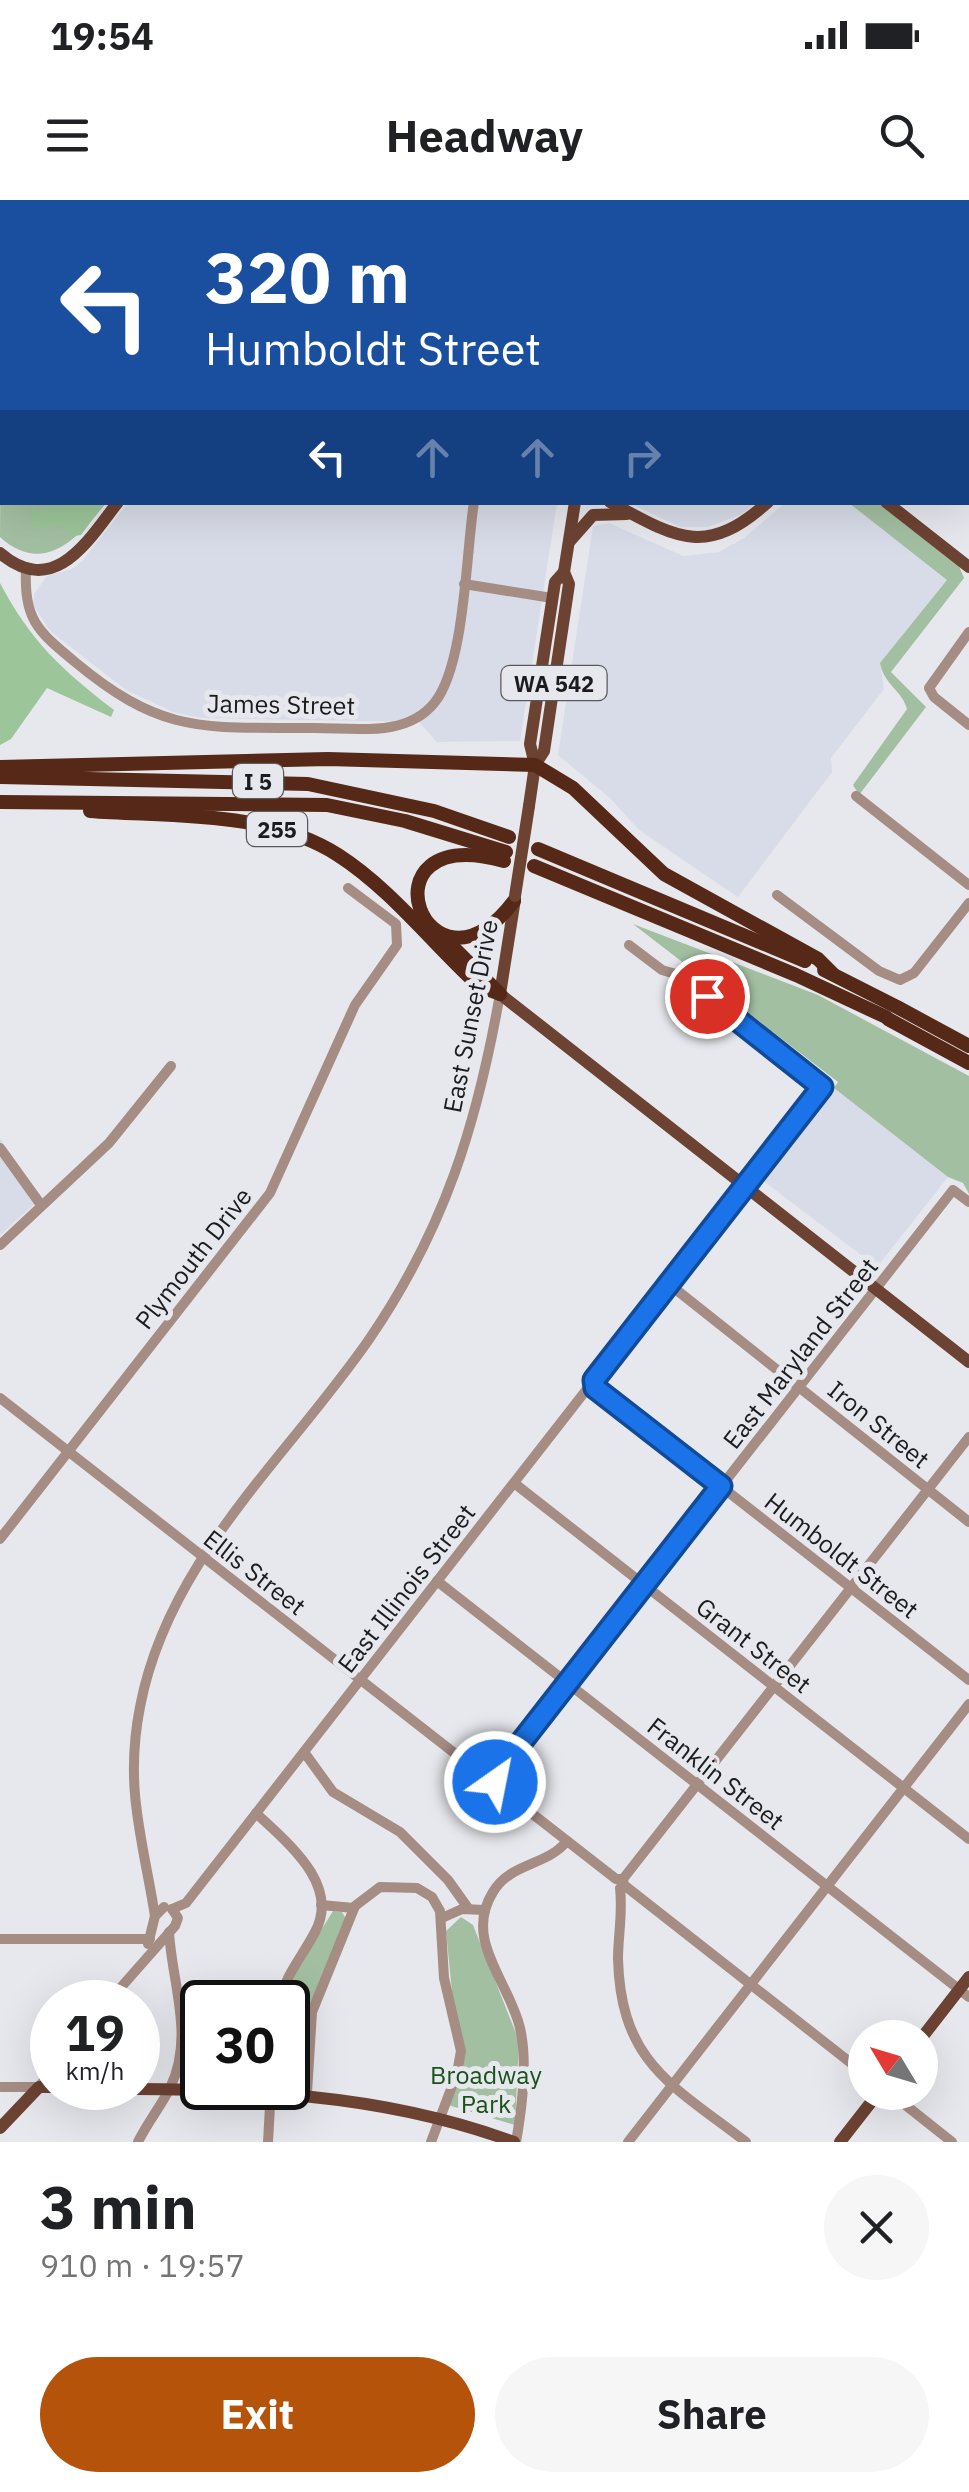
<!DOCTYPE html>
<meta charset="utf-8">
<style>
:root{--surface:#fff;--page:#f6f6f6;--text:#202124;--muted:#757577;--accent:#b45309}
body{margin:0;font-family:"IBM Plex Sans",sans-serif;background:var(--page);color:var(--text);height:100vh;display:flex;flex-direction:column;font-size:38px;white-space:nowrap}
*{box-sizing:border-box;margin:0}
p{font-size:32px;color:var(--muted)}
.icon{flex:none;width:55px;height:55px;fill:none;stroke:currentColor;stroke-width:2;stroke-linecap:round;stroke-linejoin:round}
.map{position:relative;height:1942px;overflow:hidden}
.sheet{display:flex;flex-direction:column;background:var(--surface);flex:1}
.sheet>*{flex:none}
.guide{position:absolute;left:0px;top:0px;width:970px;height:305px;box-shadow:0 10px 40px #0002;background:#1a4fa0;color:#fff;overflow:hidden}
.needle{width:65px;rotate:308deg}
.buttons{position:absolute;left:848px;top:1820px;display:grid;gap:20px}
.buttons a{display:grid;place-items:center;width:90px;height:90px;border-radius:50%;background:var(--surface);box-shadow:0 10px 40px #0002;font-size:50px}
.speed{position:absolute;left:30px;top:1780px;display:flex;gap:20px;font-size:50px;font-weight:700;text-align:center}
.speed>*{display:grid;place-content:center;width:130px;height:130px;border-radius:50%;background:var(--surface);box-shadow:0 10px 40px #0002;line-height:1}
.speed small{font-size:25px;font-weight:400}
.speed .limit{border:5px solid #111;border-radius:15px;background:#fff;color:#111}
.pin{position:absolute;display:grid;place-items:center;width:85px;height:85px;color:#fff;margin:-42px;border:5px solid #fff;border-radius:50%;box-shadow:0 2px 10px #0007}
.me{position:absolute;width:110px;margin:-55px;rotate:33deg;stroke-linejoin:round;filter:drop-shadow(0 0 8px #0008)}
.turn{display:flex;align-items:center;gap:35px;height:210px;padding:0 40px;font-size:45px}
.turn .icon{width:130px;height:130px;stroke-width:2.5}
.turn b{display:block;font-size:70px;line-height:85px}
.lanes{display:flex;align-items:center;height:95px;padding:0 40px;background:#0003;justify-content:center;gap:50px;direction:ltr}
.lanes .off{opacity:.35}
.round{display:grid;place-items:center;flex:none;width:105px;height:105px;border-radius:52px;background:var(--page)}
.headline{display:flex;align-items:center;justify-content:space-between;height:170px;padding:0 40px}
h1{font-size:60px;font-weight:800;line-height:75px}
.primary-button{display:flex;gap:20px;margin-top:auto;padding:20px 40px}
.primary-button a{flex:1;height:115px;border-radius:60px;background:var(--accent);color:#fff;font-size:40px;font-weight:800;line-height:115px;text-align:center}
.primary-button a+a{background:var(--page);color:var(--text)}
.status{display:flex;justify-content:space-between;align-items:center;height:70px;padding:0 50px;background:var(--surface);direction:ltr}
.status svg{height:28px;fill:currentColor}
header{display:flex;justify-content:space-between;align-items:center;height:130px;padding:0 40px;background:var(--surface);font-size:45px;font-weight:800}
.map>svg:first-child{display:block}
</style>
<div class="status"><b>19:54</b><svg viewBox="0 0 49 12"><path d="M0 12V9h3v3zM5 12V6h3v6zM10 12V3h3v9zM15 12V0h3v12zM26 1h20v11H26zM47 4h2v5h-2z"/></svg></div>
<header><svg class="icon" aria-label="menu" viewBox="0 0 24 24"><path d="M4 6h16M4 12h16M4 18h16"/></svg>Headway<svg class="icon" aria-label="search" viewBox="0 0 24 24"><circle cx="10" cy="10" r="6"/><path d="M15 15l6 6"/></svg></header>
<div class="map">
<svg width="969" height="1942" viewBox="0 0 969 1942">
<rect width="100%" height="100%" fill="#e6e8ed"/>
<g fill="#d8dce8">
<path d="M128 303H557L520 541 437 542 419 522 201 518 173 512 126 490 49 430 33 404 34 394 47 376 72 369 82 361Z"/>
<path d="M630 303H755L742 314 708 327H680Z"/>
<path d="M785 303H849L948 380 880 463 884 489 831 558 832 572 738 697 639 630 610 598 558 555 593 326 609 323 683 356 719 352 744 338Z"/>
<path d="M834 888 948 977 877 1067 762 980Z"/>
<path d="M0 938 17 969 42 997 0 1035Z"/>
</g>
<g fill="#a3bfa2">
<path d="M2 71V302L106 303C79 337 44 377 0 337Z"/>
<path d="M849 303H878L959 366 964 378 891 472 926 507 859 595 853 585 907 509C902 490 884 485 880 463L947 380Z"/>
<path d="M633 724 818 795 969 876V994L963 983 948 977 834 888 838 882Z"/>
<path d="M333 1711 342 1712 346 1719 307 1814 304 1876 300 1882 288 1881 284 1802 293 1776Z"/>
<path d="M461 1717 473 1725 519 1841 515 1925 448 1905 460 1874 446 1731Z"/>
</g>
<g fill="#9cc59a">
<path d="M54 303V302L105 303 81 335 74 336 59 325 41 330 30 323 33 307 38 313Z"/>
<path d="M0 383C31 442 62 470 114 510L111 517 47 488 11 539 0 545Z"/>
</g>
<g fill="none" stroke-linecap="round" stroke-linejoin="round">
<g stroke="#a68d84" stroke-width="10">
<path d="M968 205 969 206"/>
<path d="M26 367C24 419 36 430 75 462 164 536 204 527 315 528 355 528 407 538 435 502 465 464 466 352 474 302"/>
<path d="M464 384 552 398"/>
<path d="M969 432 929 488 934 497 969 525"/>
<path d="M856 596 969 685"/>
<path d="M777 695 879 771 900 780 914 773 969 703"/>
<path d="M0 948 41 1005"/>
<path d="M0 1045 109 943 171 866"/>
<path d="M669 1084 969 1322"/>
<path d="M595 1188 969 1480"/>
<path d="M0 1198 485 1577 493 1576 494 1584 616 1679H623L624 1685 865 1874"/>
<path d="M514 1283 969 1639"/>
<path d="M0 1339 270 993 355 805 397 745 396 724 348 688"/>
<path d="M437 1381 969 1797"/>
<path d="M304 1552 333 1592 400 1632 448 1680 468 1708"/>
<path d="M494 1577 953 990 969 1002"/>
<path d="M256 1613C286 1642 341 1684 315 1732 302 1757 286 1774 279 1802"/>
<path d="M623 1679 969 1237"/>
<path d="M620 1688C623 1712 618 1736 618 1759 621 1863 672 1885 746 1942"/>
<path d="M321 1705 354 1708"/>
<path d="M172 1709 186 1703 587 1189 595 1188 594 1180 823 887 679 775 662 770 629 745"/>
<path d="M155 1716C143 1640 124 1588 140 1507 168 1359 288 1257 370 1138 445 1028 477 924 500 794"/>
<path d="M442 1718 462 1709 485 1710"/>
<path d="M0 1739H150"/>
<path d="M148 1744 155 1716 164 1707"/>
<path d="M108 1802 175 1726 178 1718 172 1709"/>
<path d="M0 1887H39L52 1870"/>
<path d="M889 1892 952 1942"/>
<path d="M307 1893 312 1812 355 1706 380 1687 417 1688 432 1697 440 1711 444 1778 461 1851 457 1873 431 1942"/>
<path d="M138 1942C147 1923 161 1906 170 1888 195 1837 172 1784 169 1732"/>
<path d="M268 1942 271 1888"/>
<path d="M516 1942C522 1908 528 1862 520 1828 509 1781 463 1740 493 1692 511 1662 547 1666 567 1641"/>
<path d="M628 1942 969 1504"/>
</g>
<g stroke="#6c4233" stroke-width="12">
<path d="M500 0 503 2"/>
<path d="M357 2 359 0"/>
<path d="M620 2V0"/>
<path d="M968 66 969 64"/>
<path d="M610 302C676 338 706 358 768 302"/>
<path d="M886 302 969 367"/>
<path d="M570 341 593 315 627 314"/>
<path d="M0 353C54 399 88 341 118 302"/>
<path d="M535 565 530 544 555 382 564 372"/>
<path d="M529 606 535 565 544 551 569 384 564 372 575 302"/>
<path d="M515 699 500 794 969 1162"/>
<path d="M920 1840 969 1777"/>
<path d="M66 1888C222 1890 365 1887 514 1942"/>
<path d="M0 1928 39 1887H52"/>
<path d="M840 1942 879 1892"/>
</g>
<g stroke="#562817" stroke-width="14">
<path d="M0 567 328 559 535 565 573 588 664 674 818 759 833 774"/>
<path d="M0 577 308 584 434 611 509 637"/>
<path d="M0 602 327 605 405 621 506 652"/>
<path d="M90 611C170 617 268 610 338 655 391 689 433 744 479 786L500 794"/>
<path d="M538 649 805 761"/>
<path d="M504 661C354 620 427 816 514 701"/>
<path d="M534 666 796 775 886 817"/>
<path d="M444 738 500 794"/>
<path d="M824 770 895 806"/>
<path d="M897 807 969 846"/>
<path d="M888 819 969 863"/>
</g>
<path stroke="#6c4233" stroke-width="12" d="M515 696 529 606"/>
</g>
<g fill="none" stroke-linecap="round" stroke-linejoin="round">
<g stroke="#114b97" stroke-width="25">
<path id="route" d="M495 1582 494 1577 721 1286 595 1188 594 1180 822 887 707 796"/>
</g>
<use href="#route" stroke="#1a73e8" stroke-width="18"/>
</g>
<g text-anchor="middle" dominant-baseline="central" stroke-width="10" stroke-linejoin="round" paint-order="stroke">
<g fill="#e6e8ed" stroke="#58595b" stroke-width="2.5">
<rect x="501.5" y="466" width="105" height="34" rx="8"/>
<rect x="233" y="564" width="50" height="34" rx="8"/>
<rect x="247" y="612" width="60" height="34" rx="8"/>
</g>
<g font-size="22" font-weight="bold" fill="#1b1c1d">
<text x="554" y="483">WA 542</text>
<text x="258" y="581">I 5</text>
<text x="277" y="629">255</text>
</g>
<g font-size="25" fill="#1b1c1d" stroke="#e6e8ed">
<text transform="translate(281 504) rotate(1)">James Street</text>
<text transform="translate(470 816) rotate(-79)">East Sunset Drive</text>
<text transform="translate(193 1058) rotate(-52)">Plymouth Drive</text>
<text transform="translate(800 1153) rotate(-52)">East Maryland Street</text>
<text transform="translate(879 1224) rotate(39)">Iron Street</text>
<text transform="translate(842 1355) rotate(38)">Humboldt Street</text>
<text transform="translate(255 1372) rotate(38)">Ellis Street</text>
<text transform="translate(406 1388) rotate(-52)">East Illinois Street</text>
<text transform="translate(754 1445) rotate(38)">Grant Street</text>
<text transform="translate(716 1573) rotate(38)">Franklin Street</text>
</g>
<g font-size="25" fill="#1a521c" stroke="#e6e8ed">
<text x="486" y="1874">Broadway<tspan x="486" dy="29">Park</tspan></text>
</g>
</g>
</svg>
<div class="buttons">
<a><svg class="needle" viewBox="-14 -14 28 28"><path d="M0-13l5 13h-10z" fill="#e53935"/><path d="M0 13l5-13h-10z" fill="#757577"/></svg></a>
</div>
<div class="speed"><div>19<small>km/h</small></div><div class="limit">30</div></div>
<div class="pin" style="left:707px;top:796px;background:#d93025"><svg class="icon" aria-label="arrive" viewBox="0 0 24 24"><path d="M6 21V4h12l-3 4 3 4H6"/></svg></div>
<svg class="me" style="left:495px;top:1582px" viewBox="-20 -20 40 40"><circle r="17" fill="#1a73e8" stroke="#fff" stroke-width="3"/><path d="M0-11L8 9 0 5-8 9z" fill="#fff"/></svg>
<div class="guide">
<div class="turn"><svg class="icon" aria-label="left" viewBox="0 0 24 24"><path d="M17 20v-9H6M10 6l-5 5 5 5"/></svg><div><b>320 m</b>Humboldt Street</div></div>
<div class="lanes"><svg class="icon" aria-label="left" viewBox="0 0 24 24"><path d="M17 20v-9H6M10 6l-5 5 5 5"/></svg><svg class="icon off" aria-label="ahead" viewBox="0 0 24 24"><path d="M12 20V5M6 11l6-6 6 6"/></svg><svg class="icon off" aria-label="ahead" viewBox="0 0 24 24"><path d="M12 20V5M6 11l6-6 6 6"/></svg><svg class="icon off" aria-label="right" viewBox="0 0 24 24"><path d="M7 20v-9h11M14 6l5 5-5 5"/></svg></div>
</div>
</div>
<section class="sheet">
<div class="headline"><div><h1>3 min</h1><p>910 m · 19:57</p></div><a class="round"><svg class="icon" aria-label="close" viewBox="0 0 24 24"><path d="M6 6l12 12M18 6L6 18"/></svg></a></div>
<div class="primary-button"><a>Exit</a><a>Share</a></div>
</section>
